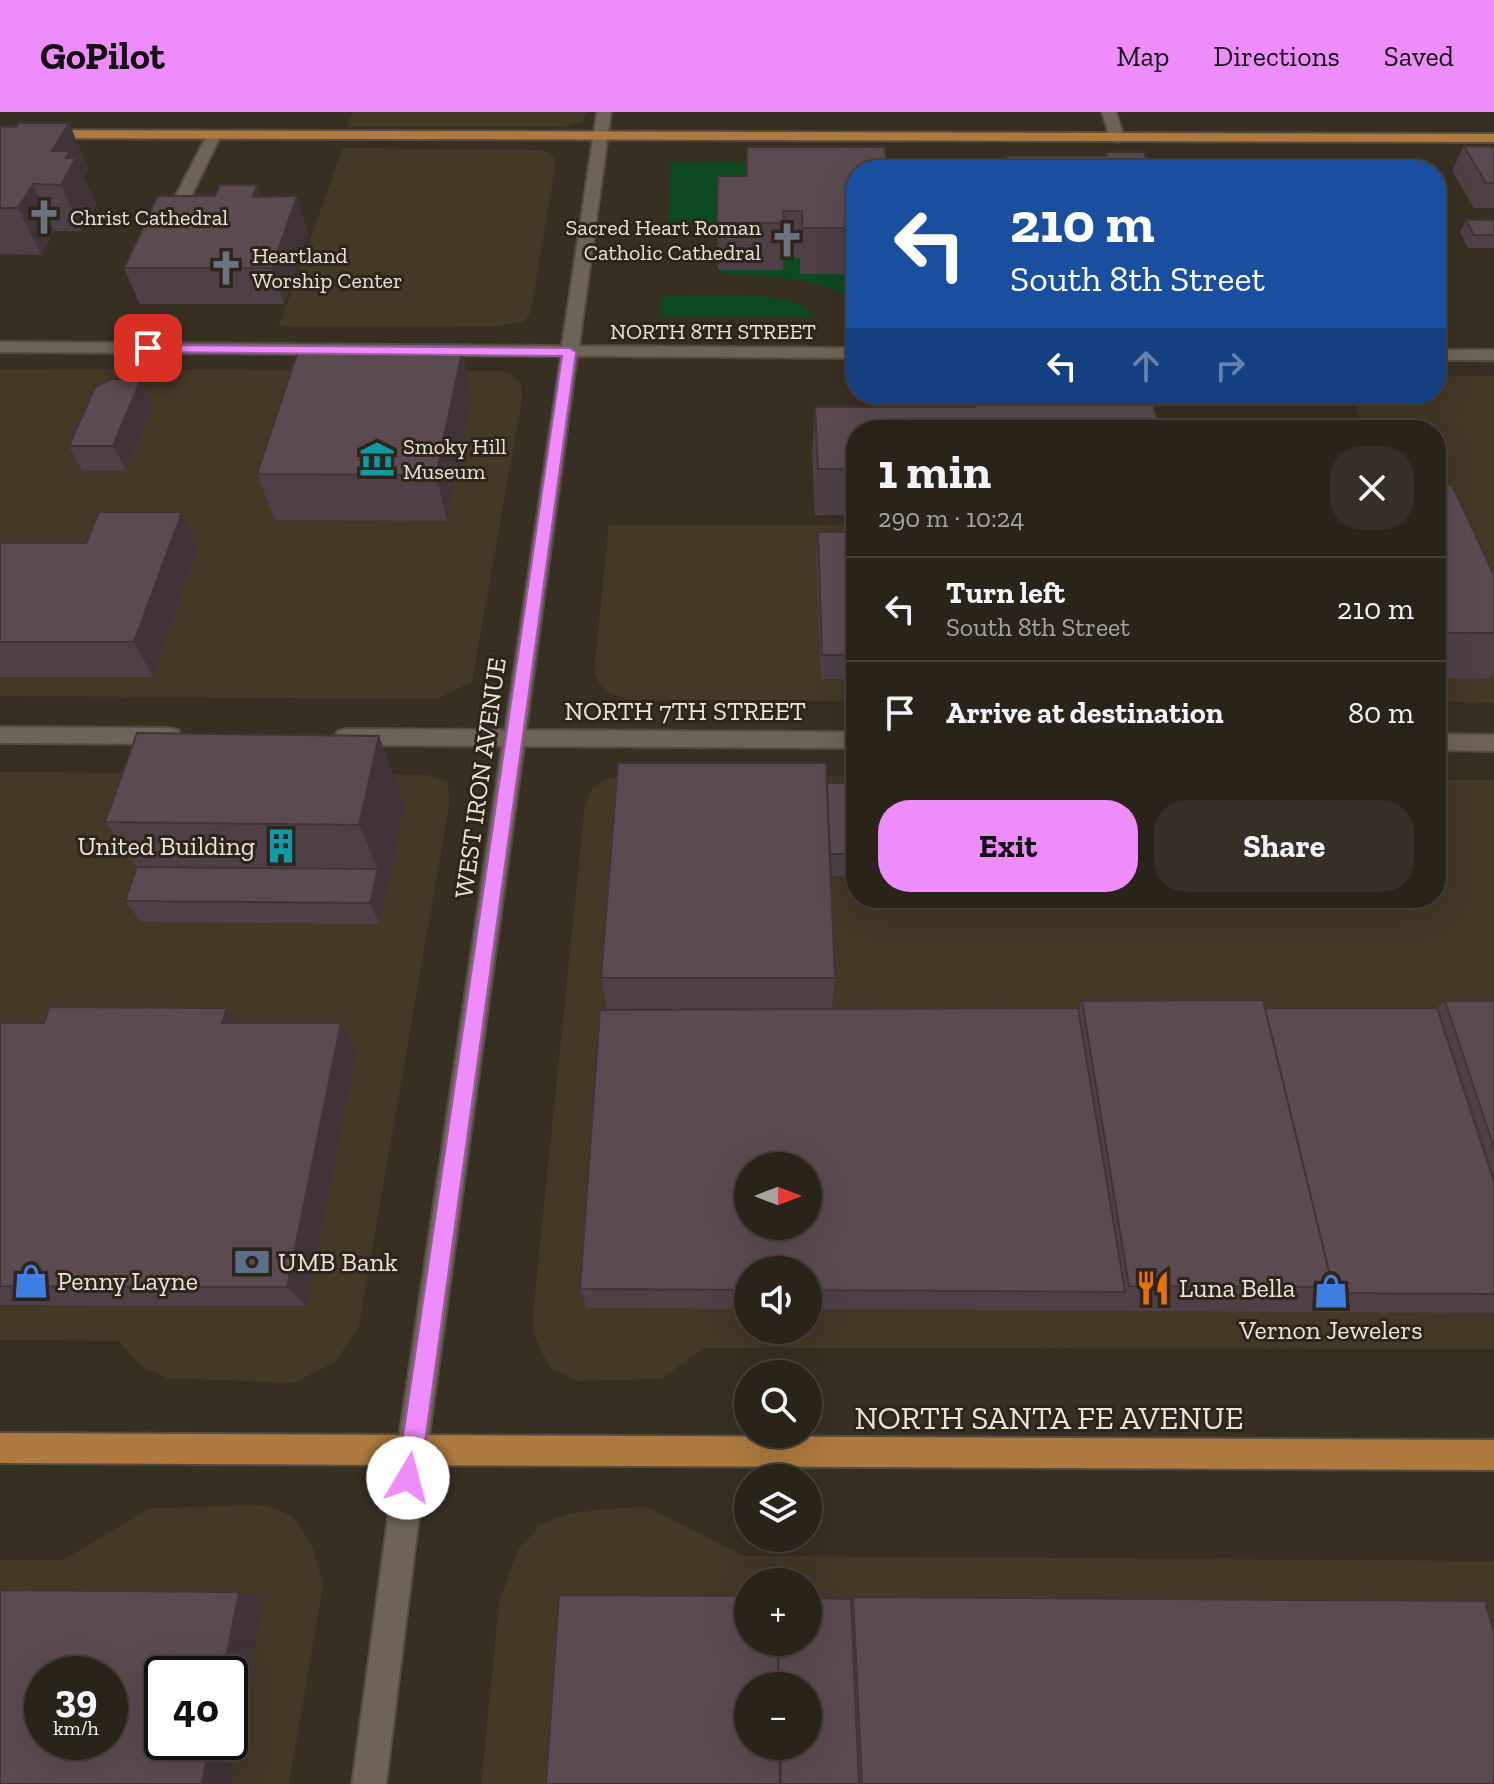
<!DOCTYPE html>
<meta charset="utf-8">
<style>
:root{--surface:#2a231a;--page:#362f27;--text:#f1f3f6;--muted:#a5a4a2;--line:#464039;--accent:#ed8cfa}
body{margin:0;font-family:"Zilla Slab",serif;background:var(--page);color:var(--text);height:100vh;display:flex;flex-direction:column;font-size:30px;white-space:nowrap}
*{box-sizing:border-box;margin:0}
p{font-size:26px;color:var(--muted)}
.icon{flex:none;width:44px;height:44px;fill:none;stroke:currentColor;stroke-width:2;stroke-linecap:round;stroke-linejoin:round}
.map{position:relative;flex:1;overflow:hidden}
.drawer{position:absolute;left:846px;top:308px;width:600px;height:488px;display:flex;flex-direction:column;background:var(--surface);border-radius:32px;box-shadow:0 8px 32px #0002,0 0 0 2px var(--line)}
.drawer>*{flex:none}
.hud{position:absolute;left:846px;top:48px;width:600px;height:244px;border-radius:32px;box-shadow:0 8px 32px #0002,0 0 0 2px var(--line);background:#1a4fa0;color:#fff;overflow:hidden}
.needle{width:52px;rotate:90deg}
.buttons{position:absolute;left:734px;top:1040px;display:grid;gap:16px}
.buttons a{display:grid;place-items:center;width:88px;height:88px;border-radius:50%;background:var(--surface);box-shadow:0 8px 32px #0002,0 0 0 2px var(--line);font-size:40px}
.speed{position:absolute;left:24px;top:1544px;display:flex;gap:16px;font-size:40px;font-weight:700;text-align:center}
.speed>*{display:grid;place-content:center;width:104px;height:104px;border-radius:50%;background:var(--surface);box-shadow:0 8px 32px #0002,0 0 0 2px var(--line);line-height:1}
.speed small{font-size:20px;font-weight:400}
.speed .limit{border:4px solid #111;border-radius:12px;background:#fff;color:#111}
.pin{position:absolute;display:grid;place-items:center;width:68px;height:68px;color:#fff;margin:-34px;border-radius:16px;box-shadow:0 4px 12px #0006}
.me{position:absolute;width:88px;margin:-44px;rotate:8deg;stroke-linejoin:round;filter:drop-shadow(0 0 6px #0008)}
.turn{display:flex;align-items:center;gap:28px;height:168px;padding:0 32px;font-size:36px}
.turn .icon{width:104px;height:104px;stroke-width:2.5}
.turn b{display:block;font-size:56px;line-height:68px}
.lanes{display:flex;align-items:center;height:76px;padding:0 32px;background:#0003;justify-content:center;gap:40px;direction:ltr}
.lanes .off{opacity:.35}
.round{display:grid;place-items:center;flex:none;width:84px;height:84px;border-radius:32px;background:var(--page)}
.summary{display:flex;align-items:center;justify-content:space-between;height:136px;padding:0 32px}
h1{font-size:48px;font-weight:700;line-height:60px}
.cta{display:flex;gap:16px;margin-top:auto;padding:16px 32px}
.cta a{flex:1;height:92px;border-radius:32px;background:var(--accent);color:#111;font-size:32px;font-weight:700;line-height:92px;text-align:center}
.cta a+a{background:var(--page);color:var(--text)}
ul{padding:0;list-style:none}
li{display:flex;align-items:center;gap:24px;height:104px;padding:0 32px;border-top:2px solid var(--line)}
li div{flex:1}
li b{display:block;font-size:30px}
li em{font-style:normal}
header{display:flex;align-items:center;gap:48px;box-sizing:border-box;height:112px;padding:0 40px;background:var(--accent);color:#111}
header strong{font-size:38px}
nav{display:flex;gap:44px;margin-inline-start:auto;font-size:28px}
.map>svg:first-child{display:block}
</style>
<header>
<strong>GoPilot</strong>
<nav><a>Map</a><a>Directions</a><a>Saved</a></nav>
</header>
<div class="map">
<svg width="1494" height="1672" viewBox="0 0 1494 1672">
<rect width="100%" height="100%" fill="#382f23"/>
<g fill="#443827" fill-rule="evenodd">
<path d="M352 0H587L582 10 564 15H347Z"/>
<path d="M343 36 541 38 552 42 556 50 531 199 525 209 493 215 279 214Z"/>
<path d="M0 257 501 259 514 264 521 272 522 287 472 570 437 587 0 584Z"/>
<path d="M1436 264H1494V591L1436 590V318H1365L1350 282H1436Z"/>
<path d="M609 413H856V589L630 588 611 582 600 573 594 560Z"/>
<path d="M0 660 427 663 447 669 450 688 359 1214 335 1250 294 1271 167 1266 140 1254 119 1229 0 1228Z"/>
<path d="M623 663 856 664V786H1436V668H1494V1237L704 1236 661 1267 578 1269 552 1257 539 1236 532 1211 585 692 593 676 604 668ZM748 1054H808V1114H748ZM748 1158H808V1218H748Z"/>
<path d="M265 1393 292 1404 313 1434 323 1473 289 1672H0V1448H63L150 1396ZM42 1562H110V1630H42ZM162 1562H230V1630H162Z"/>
<path d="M644 1394 745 1444 1494 1449V1672H481L499 1491 518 1437 542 1412 570 1401ZM748 1470H808V1530H748ZM748 1574H808V1634H748Z"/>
</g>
<g fill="#0d4a22">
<path d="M671 50H785L731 97 710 111H668Z"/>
<path d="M782 146H800L801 162H856V197C843 165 756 163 726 163L718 158H782Z"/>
<path d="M662 184C696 184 796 175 815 205L661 204Z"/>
</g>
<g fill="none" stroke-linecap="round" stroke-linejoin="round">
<g stroke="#544c42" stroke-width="4">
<g id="minor">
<path d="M597 0H611L579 234 856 236V246L577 244 526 618 856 620V636L524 634 427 1339 386 1672H352L397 1339 502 634 346 633 338 631 335 625 338 619 346 617 505 618 561 244 0 240V230L562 234Z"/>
<path d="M1102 0H1116L1124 26 1122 29 1117 30 1110 26Z"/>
<path d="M214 19 221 23 181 105 178 108H168L165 105 207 23Z"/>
<rect x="1436" y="238" width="58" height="10"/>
<path d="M0 615 170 616 178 618 181 624 178 630 170 632 0 631Z"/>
<path d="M1436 622 1494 623V639L1436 638Z"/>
</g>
</g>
<g stroke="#544c42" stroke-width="4">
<g id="major">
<path d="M0 18 1494 22V30L0 26Z"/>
<path d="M0 1321 1494 1328V1358L0 1351Z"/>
</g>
</g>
<use href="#minor" fill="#6d6356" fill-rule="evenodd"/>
<use href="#major" fill="#ae7a3f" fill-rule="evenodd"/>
</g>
<g fill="#4e4046">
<path d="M69 11 88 57 84 64 96 92 81 119H54L41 143 0 142V14Z"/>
<path d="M1464 34 1494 35V96H1474L1452 59Z"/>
<path d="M1106 40 1150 58H856V162H800V146H783V158H718L717 111 747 64 887 55H984L985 50H1006L1007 44H1105Z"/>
<path d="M297 84 308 121 284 192H140L124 156 261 85Z"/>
<path d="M1466 108H1494V136H1468L1460 120Z"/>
<path d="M462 240 472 287 447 409 275 408 257 362Z"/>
<path d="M973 282H1135L856 318V403H815L812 341 815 295H971Z"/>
<path d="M153 292 126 358 82 359 69 334Z"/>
<path d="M1436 373 1494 463V559L1490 566H1436Z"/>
<path d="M182 400 198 436 153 565H0V431H86Z"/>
<path d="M818 420H856V567H821L816 444Z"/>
<path d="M827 671H856V764H831L835 866 832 897 1078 896 1082 889 1265 896H1437L1445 889H1494V1201L808 1197V1158H748V1197L587 1196 580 1177 607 898 601 866Z"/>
<path d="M405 693 380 812 141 810 125 789 137 755 105 710Z"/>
<path d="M0 911H341L357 939 307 1194 0 1193Z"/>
<path d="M853 1485 1494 1672H546L748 1530 851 1487Z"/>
</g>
<g fill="#403439">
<path d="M69 11 88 57 84 64 96 92 81 119 61 73 52 39Z"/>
<path d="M33 72 54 119 41 143 18 96Z"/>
<path d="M257 73 269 109 253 85Z"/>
<path d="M297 84 308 121 284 192 272 156Z"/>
<path d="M462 240 472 287 447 409 436 363Z"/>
<path d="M141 267 153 292 126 358 113 334Z"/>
<path d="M182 400 198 436 153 565 134 530Z"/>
<path d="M379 624 405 693 380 812 370 791 378 757 359 713Z"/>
<path d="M227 896 247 924 222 911Z"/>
<path d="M341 911 357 939 307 1194 287 1175Z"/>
<path d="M239 1480 264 1486 230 1672H202L210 1630H230V1562H223Z"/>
</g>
<g fill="#5b4b51" stroke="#403439" stroke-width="2" fill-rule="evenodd">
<path d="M19 11H69L52 39H70L66 46H76L61 73 33 72 18 96H0V14L16 15Z"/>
<path d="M1464 34 1494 35V71H1486Z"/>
<path d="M747 35H885L887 55H986L985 50H1008L1007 44H1107L1106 40H1144L1150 58H856V116H802V99H783L784 111H717L718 64H747Z"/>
<path d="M1177 57H1299L1300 58H1177Z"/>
<path d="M220 73H257L253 85 297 84 272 156H124L158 84H215Z"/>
<path d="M1466 108H1494V123H1474Z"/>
<path d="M298 239 462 240 436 363 257 362Z"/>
<path d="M111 267H141L113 334H69L95 275Z"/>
<path d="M973 282H1135L1153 292 1161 318H856V357H818L815 295H975Z"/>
<path d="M1436 373H1452L1494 463V521H1436Z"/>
<path d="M99 400H182L134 530H0V431H86Z"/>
<path d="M818 420H856V543H822Z"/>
<path d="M137 621 379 624 359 713 105 710Z"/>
<path d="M618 651H826L835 866H601Z"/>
<path d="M827 671H856V742H830Z"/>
<path d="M137 755 378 757 370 791 125 789Z"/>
<path d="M1263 888 1333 1175 1129 1174 1082 889Z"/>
<path d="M1445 889H1494V1036Z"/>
<path d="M49 895 227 896 222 911H341L287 1175 0 1174V911H44Z"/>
<path d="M1078 896 1125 1180 808 1178V1158H748V1178L580 1177 600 898ZM748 1054H808V1114H748Z"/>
<path d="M1265 896H1437L1494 1069V1182L1326 1181 1333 1175Z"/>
<path d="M0 1478 239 1480 223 1562H162V1630H210L202 1672H0ZM42 1562H110V1630H42Z"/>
<path d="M559 1483 748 1484V1530H778L779 1574H748V1634H780V1672H546Z"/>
<path d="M853 1485 1485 1489 1494 1520V1672H862Z"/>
<path d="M808 1486 851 1487 859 1672H781L780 1634H808V1574H779L778 1530H808Z"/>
</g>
<path fill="#ed8cfa" stroke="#9a5ba2" stroke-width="2" d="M143 233 569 236 576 240 420 1366 416 1374 408 1378 400 1374 397 1366 562 244 148 240 141 236Z"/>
<defs>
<g id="church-bare" transform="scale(2.76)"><path d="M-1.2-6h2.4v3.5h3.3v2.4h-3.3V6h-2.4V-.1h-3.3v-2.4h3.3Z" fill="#6b7280" stroke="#2e251a" stroke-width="2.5" paint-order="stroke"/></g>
<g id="museum-bare" transform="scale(2.76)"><path d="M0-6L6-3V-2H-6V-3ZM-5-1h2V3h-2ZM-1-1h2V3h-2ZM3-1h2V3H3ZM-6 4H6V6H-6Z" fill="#0f9aa8" stroke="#2e251a" stroke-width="2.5" paint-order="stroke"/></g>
<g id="building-bare" transform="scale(2.76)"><path d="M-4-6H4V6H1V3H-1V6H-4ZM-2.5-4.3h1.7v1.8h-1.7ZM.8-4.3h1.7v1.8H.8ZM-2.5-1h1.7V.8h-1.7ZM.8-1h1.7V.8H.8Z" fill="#0f9aa8" stroke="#2e251a" stroke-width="2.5" paint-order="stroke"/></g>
<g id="bank-bare" transform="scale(2.76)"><path d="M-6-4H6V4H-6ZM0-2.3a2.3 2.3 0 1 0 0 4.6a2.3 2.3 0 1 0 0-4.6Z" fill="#5c6f8a" stroke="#2e251a" stroke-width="2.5" paint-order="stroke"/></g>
<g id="shop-bare" transform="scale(2.76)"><path d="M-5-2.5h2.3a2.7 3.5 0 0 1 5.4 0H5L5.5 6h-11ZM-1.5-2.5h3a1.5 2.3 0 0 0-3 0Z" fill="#3f7fe0" stroke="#2e251a" stroke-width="2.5" paint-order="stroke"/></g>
<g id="restaurant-bare" transform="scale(2.76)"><path d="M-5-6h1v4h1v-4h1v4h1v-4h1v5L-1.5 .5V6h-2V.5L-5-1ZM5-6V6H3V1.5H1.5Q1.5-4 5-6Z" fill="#e8710a" stroke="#2e251a" stroke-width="2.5" paint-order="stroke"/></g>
</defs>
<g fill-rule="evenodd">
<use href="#church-bare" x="44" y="105"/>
<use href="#church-bare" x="787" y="128"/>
<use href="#church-bare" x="226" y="156"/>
<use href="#museum-bare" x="377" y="347"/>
<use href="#building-bare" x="281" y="734"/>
<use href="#bank-bare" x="252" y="1150"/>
<use href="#shop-bare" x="31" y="1169"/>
<use href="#restaurant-bare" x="1153" y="1176"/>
<use href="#shop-bare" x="1331" y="1179"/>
</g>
<g text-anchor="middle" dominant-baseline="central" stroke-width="6" stroke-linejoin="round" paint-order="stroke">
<g font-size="22" fill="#e9e3dc" stroke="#2e251a" text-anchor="start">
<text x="70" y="105">Christ Cathedral</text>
<text x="761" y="115" text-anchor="end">Sacred Heart Roman<tspan x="761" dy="25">Catholic Cathedral</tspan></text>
<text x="252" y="143">Heartland<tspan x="252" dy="25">Worship Center</tspan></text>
<text x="403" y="334">Smoky Hill<tspan x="403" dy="25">Museum</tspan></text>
</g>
<g font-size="22" fill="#e9e3dc" stroke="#2e251a">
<text x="713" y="219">NORTH 8TH STREET</text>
</g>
<g font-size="26" fill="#e9e3dc" stroke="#2e251a">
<text x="685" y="599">NORTH 7TH STREET</text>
<text transform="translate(480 666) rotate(-82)">WEST IRON AVENUE</text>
</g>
<g font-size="26" fill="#e9e3dc" stroke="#2e251a" text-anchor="start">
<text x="255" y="734" text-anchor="end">United Building</text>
<text x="278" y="1150">UMB Bank</text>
<text x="57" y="1169">Penny Layne</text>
<text x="1179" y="1176">Luna Bella</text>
<text x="1331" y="1218" text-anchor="middle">Vernon Jewelers</text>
</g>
<g font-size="32" fill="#e9e3dc" stroke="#2e251a">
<text x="1049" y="1306">NORTH SANTA FE AVENUE</text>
</g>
</g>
</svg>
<div class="buttons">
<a><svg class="needle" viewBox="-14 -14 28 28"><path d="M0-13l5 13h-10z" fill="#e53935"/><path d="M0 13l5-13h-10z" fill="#a5a4a2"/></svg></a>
<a><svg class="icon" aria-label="sound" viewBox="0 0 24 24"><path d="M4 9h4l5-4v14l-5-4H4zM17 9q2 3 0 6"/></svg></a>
<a><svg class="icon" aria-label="search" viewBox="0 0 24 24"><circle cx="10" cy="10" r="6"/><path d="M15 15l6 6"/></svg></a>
<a><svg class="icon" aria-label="layers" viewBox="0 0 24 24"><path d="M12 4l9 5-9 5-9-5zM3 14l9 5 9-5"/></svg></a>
<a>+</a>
<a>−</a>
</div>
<div class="speed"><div>39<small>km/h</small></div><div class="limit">40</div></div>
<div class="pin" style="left:148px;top:236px;background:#d93025"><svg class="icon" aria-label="arrive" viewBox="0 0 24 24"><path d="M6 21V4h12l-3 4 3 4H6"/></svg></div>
<svg class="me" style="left:408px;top:1366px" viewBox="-20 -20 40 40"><circle r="19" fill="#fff"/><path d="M0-13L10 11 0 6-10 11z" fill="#ed8cfa"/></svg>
<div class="hud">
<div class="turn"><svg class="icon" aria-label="left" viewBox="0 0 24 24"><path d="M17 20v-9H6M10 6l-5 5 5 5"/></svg><div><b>210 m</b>South 8th Street</div></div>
<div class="lanes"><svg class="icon" aria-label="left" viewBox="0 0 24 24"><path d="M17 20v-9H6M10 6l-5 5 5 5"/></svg><svg class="icon off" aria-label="ahead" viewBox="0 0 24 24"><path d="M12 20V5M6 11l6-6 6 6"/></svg><svg class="icon off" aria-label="right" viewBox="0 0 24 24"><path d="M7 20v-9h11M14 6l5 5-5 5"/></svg></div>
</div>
<section class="drawer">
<div class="summary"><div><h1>1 min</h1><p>290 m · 10:24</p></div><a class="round"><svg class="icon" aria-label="close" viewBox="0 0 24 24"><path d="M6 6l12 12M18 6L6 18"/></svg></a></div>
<ul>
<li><svg class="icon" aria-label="left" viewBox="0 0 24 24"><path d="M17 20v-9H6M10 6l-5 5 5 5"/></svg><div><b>Turn left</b><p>South 8th Street</p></div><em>210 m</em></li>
<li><svg class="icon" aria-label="arrive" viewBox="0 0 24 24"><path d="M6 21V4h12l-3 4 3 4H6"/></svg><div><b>Arrive at destination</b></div><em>80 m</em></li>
</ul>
<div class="cta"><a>Exit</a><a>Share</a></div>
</section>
</div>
